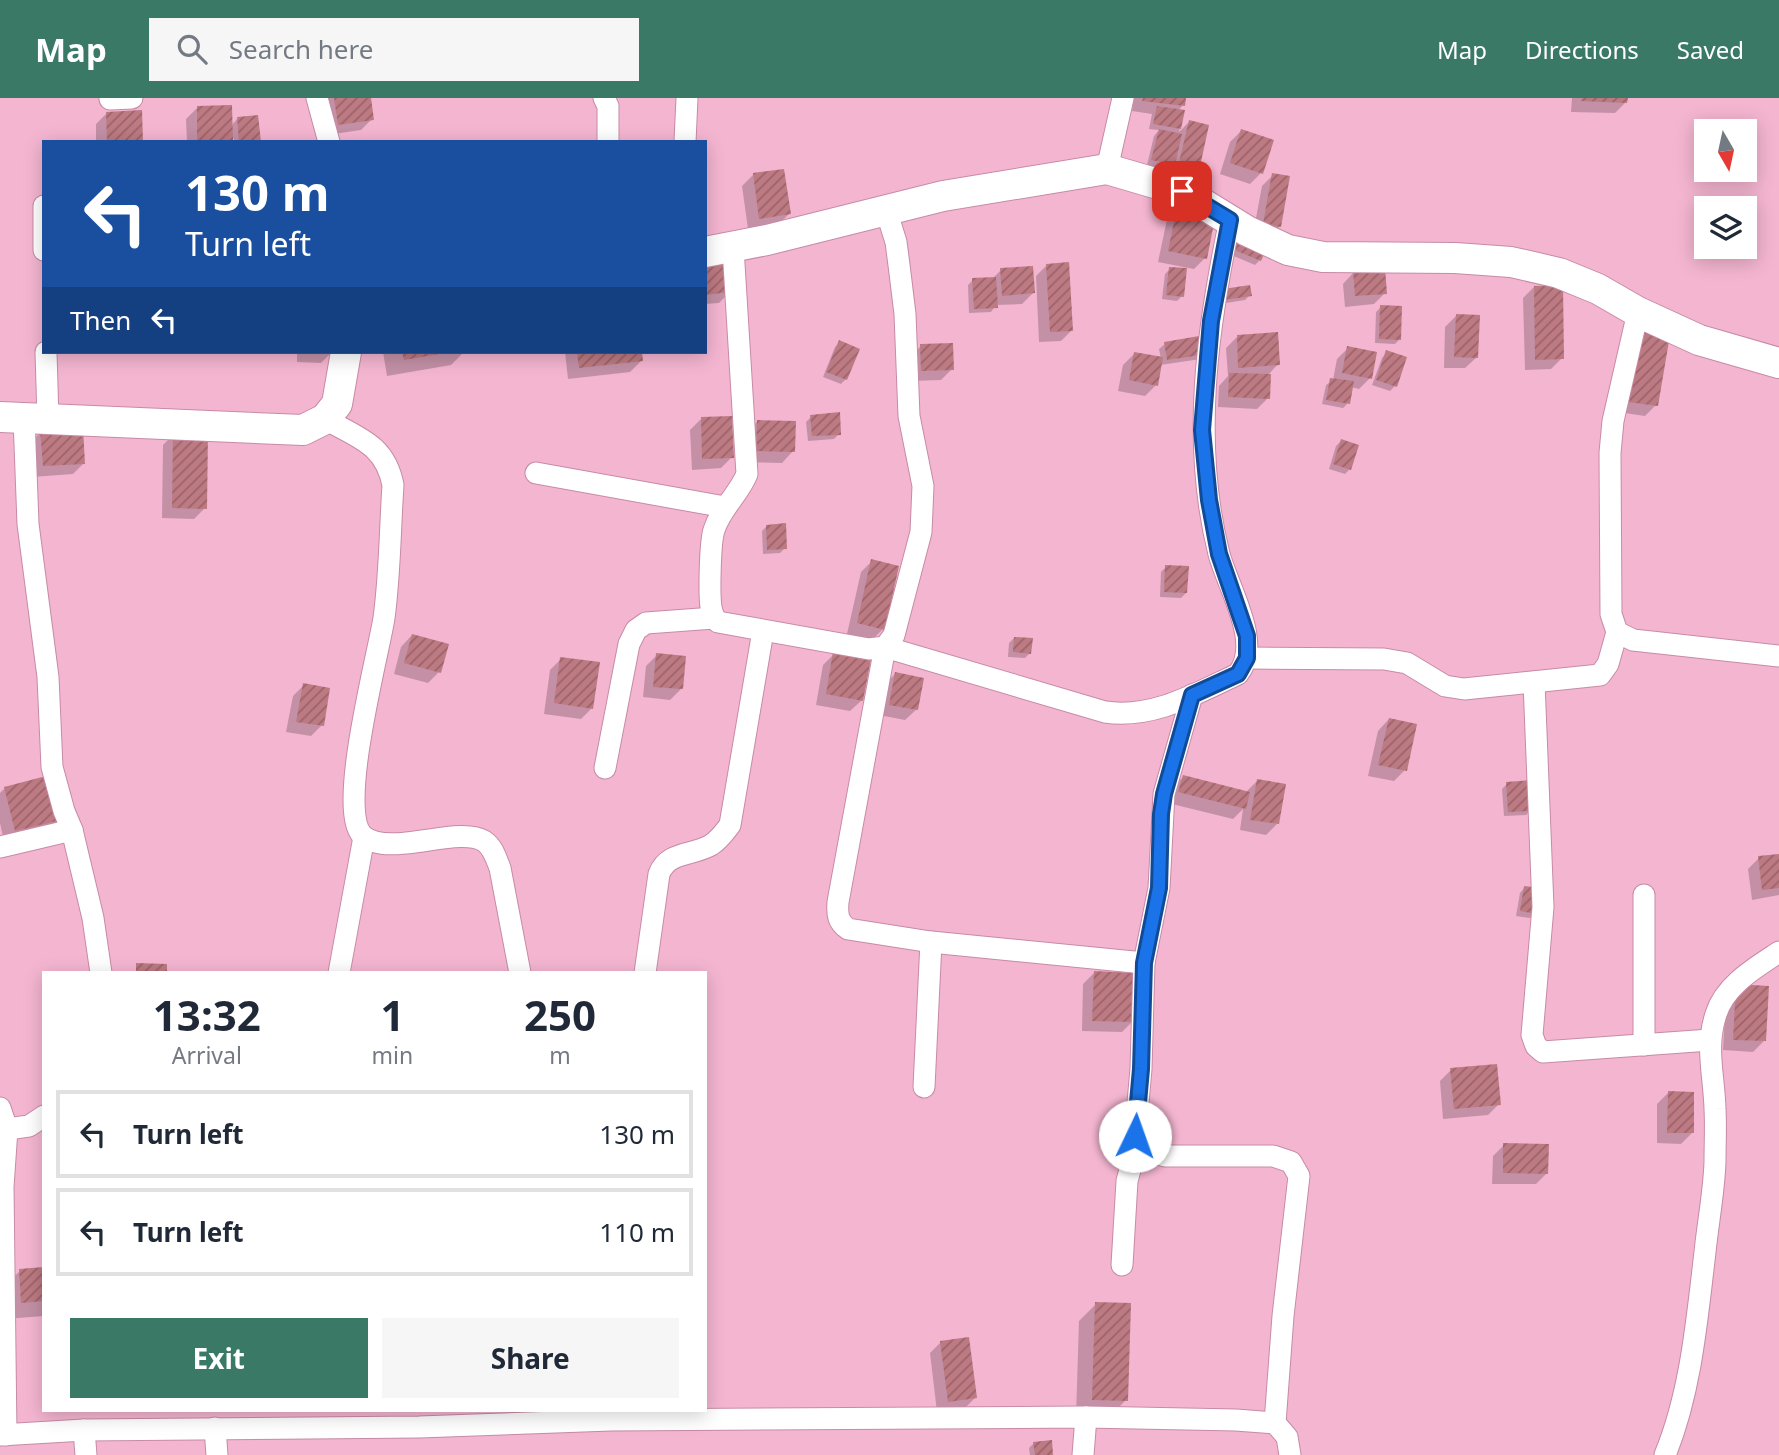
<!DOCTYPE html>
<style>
:root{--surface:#fff;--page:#f6f6f7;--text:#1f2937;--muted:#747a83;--line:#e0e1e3;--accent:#397966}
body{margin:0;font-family:"Noto Sans",sans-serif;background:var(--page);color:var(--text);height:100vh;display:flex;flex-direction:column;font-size:26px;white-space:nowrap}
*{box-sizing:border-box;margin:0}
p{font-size:23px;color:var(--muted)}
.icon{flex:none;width:38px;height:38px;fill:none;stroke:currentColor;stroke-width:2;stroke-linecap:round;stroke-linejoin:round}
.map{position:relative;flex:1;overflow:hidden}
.drawer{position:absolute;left:42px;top:873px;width:665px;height:441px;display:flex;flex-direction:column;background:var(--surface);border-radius:0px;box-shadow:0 4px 18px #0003}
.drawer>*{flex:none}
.banner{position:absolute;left:42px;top:42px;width:665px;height:214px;border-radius:0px;box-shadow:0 4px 18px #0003;background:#1a4fa0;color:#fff;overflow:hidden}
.needle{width:46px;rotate:171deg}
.fabs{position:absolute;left:1694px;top:21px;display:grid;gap:14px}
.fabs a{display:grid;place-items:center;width:63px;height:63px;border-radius:0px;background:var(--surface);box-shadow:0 4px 18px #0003;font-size:35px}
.pin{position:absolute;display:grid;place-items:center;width:60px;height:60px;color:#fff;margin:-30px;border-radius:14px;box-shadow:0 4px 10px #0006}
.me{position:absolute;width:77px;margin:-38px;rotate:3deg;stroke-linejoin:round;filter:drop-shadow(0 0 5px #0008)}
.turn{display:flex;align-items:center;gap:24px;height:147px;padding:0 28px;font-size:32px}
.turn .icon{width:91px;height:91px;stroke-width:2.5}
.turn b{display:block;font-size:49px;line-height:60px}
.then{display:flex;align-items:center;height:66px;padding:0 28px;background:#0003;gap:14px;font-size:26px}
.eta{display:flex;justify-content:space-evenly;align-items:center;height:119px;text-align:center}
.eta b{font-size:42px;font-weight:700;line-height:49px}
.action{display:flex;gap:14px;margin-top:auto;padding:14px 28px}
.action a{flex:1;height:80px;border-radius:0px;background:var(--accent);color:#fff;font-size:28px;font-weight:700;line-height:80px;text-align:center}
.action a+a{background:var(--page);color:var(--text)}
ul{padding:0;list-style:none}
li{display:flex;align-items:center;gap:21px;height:88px;margin:0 14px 10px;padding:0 14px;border:4px solid var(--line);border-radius:0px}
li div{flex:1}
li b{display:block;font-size:26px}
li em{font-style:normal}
header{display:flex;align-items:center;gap:42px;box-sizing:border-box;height:98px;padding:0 35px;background:var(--accent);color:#fff}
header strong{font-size:33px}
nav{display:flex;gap:38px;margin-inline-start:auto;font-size:24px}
.search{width:490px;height:63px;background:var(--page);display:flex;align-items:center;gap:18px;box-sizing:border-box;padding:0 24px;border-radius:0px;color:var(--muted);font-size:26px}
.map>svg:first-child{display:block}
</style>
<header>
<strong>Map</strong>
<div class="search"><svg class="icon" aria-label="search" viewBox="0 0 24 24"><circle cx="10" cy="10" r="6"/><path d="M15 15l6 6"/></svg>Search here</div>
<nav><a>Map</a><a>Directions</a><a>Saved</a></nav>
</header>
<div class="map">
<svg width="1779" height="1357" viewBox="0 0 1779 1357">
<defs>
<pattern id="building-hatch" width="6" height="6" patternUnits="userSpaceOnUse" patternTransform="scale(1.75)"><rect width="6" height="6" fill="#bd7a82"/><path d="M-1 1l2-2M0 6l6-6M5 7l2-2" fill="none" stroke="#9a636a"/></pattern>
</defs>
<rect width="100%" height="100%" fill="#f4b5d0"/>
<g fill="#0003">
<path d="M324 0H369L372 21 361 32 327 37Z"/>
<path d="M1134 0H1184L1183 7 1178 13 1183 14 1179 34 1189 24 1197 73 1186 84 1168 80 1170 71 1147 67 1154 38 1159 32 1149 31 1152 16 1132 13Z"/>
<path d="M1572 0H1626V4L1615 15 1571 14Z"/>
<path d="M197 10 231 28 237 21 259 44H234V40L230 44H187L186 21Z"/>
<path d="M107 15 141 44H96V26Z"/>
<path d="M1241 33 1261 75 1250 86 1220 76 1230 44Z"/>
<path d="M753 77 789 116 778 127 748 131 742 88Z"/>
<path d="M1273 77 1280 128 1269 139 1253 136 1262 88Z"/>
<path d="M1179 102 1205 160 1194 171 1158 164 1169 112Z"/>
<path d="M1234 143 1260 162 1255 167 1229 156Z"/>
<path d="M705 166 730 194 719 205 705 206Z"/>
<path d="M1047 167 1072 232 1061 243 1039 244 1036 178Z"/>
<path d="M1170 171 1182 198 1177 203 1162 201 1165 176Z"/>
<path d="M1001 172 1033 195 1022 206 996 207 991 214 969 215 968 187 973 182 992 181Z"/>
<path d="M1354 174 1385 195 1374 206 1345 209 1343 186Z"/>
<path d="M1534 189 1562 260 1551 271 1525 272 1523 200Z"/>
<path d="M1223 192 1250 197 1245 202 1220 206Z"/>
<path d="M1381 209 1400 241 1395 246 1375 245 1376 214Z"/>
<path d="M1456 218 1477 259 1465 270H1444L1445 229Z"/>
<path d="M1669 233 1656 307 1645 318 1618 314Z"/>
<path d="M1237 239 1278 266 1269 276 1268 300 1257 311 1218 309 1219 288 1228 278 1226 250Z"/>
<path d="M840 244 846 281 841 286 823 279 835 249Z"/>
<path d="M1165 246 1206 255 1201 261 1160 267 1156 287 1145 298 1118 293 1123 267 1134 256 1161 261 1159 251Z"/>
<path d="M921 248 952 271 941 282 911 283 910 259Z"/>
<path d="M1348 250 1370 280 1359 291 1351 289 1348 305 1343 310 1322 306 1326 287 1333 282 1337 261Z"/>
<path d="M297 254H332L321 265 297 264Z"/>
<path d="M383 254H464L451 267 387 278Z"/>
<path d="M565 254H640L641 263 630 274 568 281Z"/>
<path d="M1387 254 1395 288 1390 293 1372 287 1382 260Z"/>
<path d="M811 319 839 336 834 341 808 343 806 324Z"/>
<path d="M701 321 732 359 721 370 692 372 690 332Z"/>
<path d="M757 324 793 353 782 365 746 364V335Z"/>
<path d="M41 334 84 365 73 376 32 379 30 345Z"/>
<path d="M174 336 205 410 194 421 162 420 163 347Z"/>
<path d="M1341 343 1350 371 1345 376 1329 371 1336 348Z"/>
<path d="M767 428 785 450 780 455 763 456 762 433Z"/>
<path d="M872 463 883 531 872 542 847 536 861 474Z"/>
<path d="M1166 469 1186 495 1181 500 1160 499 1161 474Z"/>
<path d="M412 537 439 574 428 585 394 576 401 549Z"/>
<path d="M1014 540 1030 555 1025 560 1008 559 1009 545Z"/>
<path d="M834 556 862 602 850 613 816 607 823 567Z"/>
<path d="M657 557 681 591 670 602 643 599 646 568Z"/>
<path d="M561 561 592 610 581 621 544 616 550 572Z"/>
<path d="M895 576 917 611 905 622 879 617 884 587Z"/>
<path d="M304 587 322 627 311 638 286 634 293 598Z"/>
<path d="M1389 621 1405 672 1394 683 1368 678 1378 633Z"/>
<path d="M1183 679 1246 694 1257 683 1277 726 1266 737 1240 732 1243 711 1233 721 1168 705 1172 690Z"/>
<path d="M1507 686 1531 712 1526 717 1504 718 1502 691Z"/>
<path d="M5 690 59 721 48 732 4 743 0 725V695Z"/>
<path d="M1779 757V797L1752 802 1748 771 1759 760Z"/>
<path d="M1525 789 1535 815 1530 820 1516 818 1520 795Z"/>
<path d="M1094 875 1133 923 1122 934 1082 933 1083 886Z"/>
<path d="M1737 888 1764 943 1753 954 1723 952 1726 899Z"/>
<path d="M1451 972 1499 1006 1488 1017 1443 1021 1440 983Z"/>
<path d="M1668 995 1692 1035 1681 1046 1657 1045V1006Z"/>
<path d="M1504 1047 1547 1075 1536 1086H1492L1493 1058Z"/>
<path d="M44 1171V1218L5 1221 3 1189 20 1173Z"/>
<path d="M1096 1206 1126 1302 1109 1319 1076 1318 1079 1223Z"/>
<path d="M941 1244 975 1300 964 1311 937 1314 930 1255Z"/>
<path d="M1034 1345 1052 1357H1030L1029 1350Z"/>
</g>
<g fill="url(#building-hatch)">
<path d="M334 0H371L374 22 338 27Z"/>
<path d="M1143 0H1186L1185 8 1142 3Z"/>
<path d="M1582 0H1628L1627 5 1581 3Z"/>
<path d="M232 7 233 44H197V8Z"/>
<path d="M1157 8 1185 12 1181 31 1153 26Z"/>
<path d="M142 12 143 44H107L106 14Z"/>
<path d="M258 17 261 44H239L237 19Z"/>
<path d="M1189 22 1209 27 1199 73 1178 69Z"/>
<path d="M1159 31 1182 36 1175 67 1151 62Z"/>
<path d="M1241 31 1274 42 1263 76 1230 65Z"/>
<path d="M784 71 791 116 759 121 753 75Z"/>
<path d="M1272 75 1290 78 1281 129 1263 126Z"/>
<path d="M1179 99 1215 120 1207 161 1168 153Z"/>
<path d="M1239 135 1268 148 1261 163 1232 151Z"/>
<path d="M728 162 731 194 705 197V164Z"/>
<path d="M1069 164 1073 233 1050 234 1046 166Z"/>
<path d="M1033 168 1035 195 1002 198 1000 170Z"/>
<path d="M1169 169 1187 170 1184 199 1166 197Z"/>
<path d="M1385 170 1387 196 1355 198 1353 173Z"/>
<path d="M996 179 998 210 974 211 972 180Z"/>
<path d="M1250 187 1252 198 1224 202 1223 191Z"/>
<path d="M1563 187 1564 261 1535 262 1534 188Z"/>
<path d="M1380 207 1402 208 1401 242 1379 241Z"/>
<path d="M1456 216 1480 217 1478 260 1454 259Z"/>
<path d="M1641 226 1671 231 1658 308 1628 304Z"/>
<path d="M1278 234 1280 267 1238 270 1237 237Z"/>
<path d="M1205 237 1208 256 1167 262 1164 244Z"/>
<path d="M839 242 860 251 847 282 826 274Z"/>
<path d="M953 245 954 272 921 273 920 246Z"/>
<path d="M1347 248 1377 254 1372 281 1342 275Z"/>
<path d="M1386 252 1407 259 1397 289 1376 282Z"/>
<path d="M402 254H445V255L404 262Z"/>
<path d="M577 254H642L643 263 579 270Z"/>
<path d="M1134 254 1163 259 1158 288 1129 282Z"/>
<path d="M1229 275 1271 276 1270 301 1228 299Z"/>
<path d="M1330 280 1354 283 1350 306 1326 302Z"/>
<path d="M840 314 841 337 812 338 810 317Z"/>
<path d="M732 318 734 360 702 361 701 319Z"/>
<path d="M757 322 796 323 795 354 756 353Z"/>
<path d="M83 330 85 366 43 368 40 332Z"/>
<path d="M173 334 208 335 207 411 172 410Z"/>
<path d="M1341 341 1359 347 1351 372 1333 366Z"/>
<path d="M786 425 787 451 767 452 766 427Z"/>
<path d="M871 461 899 468 885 532 857 525Z"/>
<path d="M1165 467 1189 468 1187 495 1164 494Z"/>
<path d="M412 536 449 546 441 575 404 565Z"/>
<path d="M1014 539 1033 540 1031 556 1013 554Z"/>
<path d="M833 554 871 561 863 603 826 596Z"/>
<path d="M656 555 686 558 683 591 653 589Z"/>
<path d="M560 559 600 564 593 611 554 605Z"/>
<path d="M895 574 924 580 918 612 889 607Z"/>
<path d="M303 585 330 590 324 628 296 624Z"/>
<path d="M1389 620 1417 626 1407 673 1378 667Z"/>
<path d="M50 677 61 722 15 733 4 689Z"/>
<path d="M1183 677 1250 694 1246 711 1178 694Z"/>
<path d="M1257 681 1286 686 1279 726 1250 722Z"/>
<path d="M1531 682 1533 713 1508 714 1506 684Z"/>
<path d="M1779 756V790L1762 792 1758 758Z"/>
<path d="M1524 788 1541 790 1537 816 1520 813Z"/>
<path d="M136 865 167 866V875H136Z"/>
<path d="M1094 873 1136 875 1135 924 1092 923Z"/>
<path d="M1736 886 1769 888 1766 943 1733 942Z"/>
<path d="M1497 966 1501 1007 1454 1011 1450 970Z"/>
<path d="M1668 993 1694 994V1035H1667Z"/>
<path d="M1503 1045 1549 1046 1548 1076 1503 1075Z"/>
<path d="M44 1169V1203L21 1205 19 1171Z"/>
<path d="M1095 1204 1131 1205 1128 1303 1092 1302Z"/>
<path d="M969 1239 977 1300 948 1304 940 1243Z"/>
<path d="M1052 1342 1053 1357H1035L1033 1344Z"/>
</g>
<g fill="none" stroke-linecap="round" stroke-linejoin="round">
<g stroke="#c78ba5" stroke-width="23">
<g id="street">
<path d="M317 0 329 44"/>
<path d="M604 0 608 8V44"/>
<path d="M110 1 132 0"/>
<path d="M685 44 687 0"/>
<path d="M1107 71 1123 0"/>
<path d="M44 108V152"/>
<path d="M733 150 747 376C739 396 721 410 714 432 710 444 709 496 711 509 712 515 714 520 718 524L869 551 885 549 894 537 921 434 923 388 909 318 905 216 899 167 896 144 886 112"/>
<path d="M1638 214 1613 323 1610 355 1611 516 1617 534 1633 542 1779 558"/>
<path d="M46 254 48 321"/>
<path d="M24 320 28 426 48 579 52 669 64 713 72 732 93 820 101 875"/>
<path d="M325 321C358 340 385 346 393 387 390 431 390 476 384 520 378 558 336 714 363 738 389 760 458 727 484 743 493 749 496 760 500 770L520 875"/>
<path d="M536 375 725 409"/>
<path d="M1247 560 1384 561 1407 565 1445 588 1464 591 1600 577 1608 566 1617 534"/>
<path d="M1534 584 1543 809 1532 937 1536 948 1543 954 1710 942"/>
<path d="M1192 597 1164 696 1159 790 1144 865 1141 971 1135 1038 1143 1051 1165 1058H1273L1291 1064 1299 1078 1283 1218 1275 1325"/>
<path d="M605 670 629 546 636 532 646 525 714 520"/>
<path d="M0 749 72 732"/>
<path d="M1144 865 931 844 848 831C838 824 837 817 838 804L885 549 1105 614C1153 621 1195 596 1238 576 1263 545 1228 490 1219 456 1191 345 1207 231 1230 122"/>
<path d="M339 875 364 739"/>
<path d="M645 875 659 776C668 753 692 758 711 747 719 742 724 735 730 727L763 533"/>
<path d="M1644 947V797"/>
<path d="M924 989 931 844"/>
<path d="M0 1010 7 1031 3 1089 6 1337"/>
<path d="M7 1031 29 1028 44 1018"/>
<path d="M1122 1167 1127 1083 1131 1068 1143 1051"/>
<path d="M215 1330 217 1357"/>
<path d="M84 1332 86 1357"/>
<path d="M0 1337 84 1332 419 1329 611 1322 1086 1319 1236 1322 1275 1325 1287 1339 1290 1357"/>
<path d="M1083 1357 1086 1319"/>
<path d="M1665 1357C1691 1294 1697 1221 1705 1154 1708 1124 1714 1094 1715 1064 1715 1046 1716 1028 1715 1011 1714 976 1705 950 1716 916 1725 887 1755 870 1779 854"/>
</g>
</g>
<g stroke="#c78ba5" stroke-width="32">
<g id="secondary">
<path d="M705 154 767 142 943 98 1107 71 1182 93 1247 133 1288 152 1323 159 1455 160 1511 164 1559 175 1598 191 1638 214 1699 242 1779 265"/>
<path d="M0 319 303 332 325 321 337 306 346 254"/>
</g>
</g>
<use href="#street" stroke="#fff" stroke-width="21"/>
<use href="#secondary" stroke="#fff" stroke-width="30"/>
</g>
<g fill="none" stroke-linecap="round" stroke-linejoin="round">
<g stroke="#114b97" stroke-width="18">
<path id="route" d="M1135 1038 1141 971 1144 865 1159 790 1161 716 1164 696 1192 597 1238 576 1247 560V538L1219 456 1209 402 1202 332 1211 223 1230 122 1182 93"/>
</g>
<use href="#route" stroke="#1a73e8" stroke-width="12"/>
</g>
</svg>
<div class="fabs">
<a><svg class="needle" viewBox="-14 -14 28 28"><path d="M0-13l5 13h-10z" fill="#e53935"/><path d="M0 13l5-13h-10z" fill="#747a83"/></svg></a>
<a><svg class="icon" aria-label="layers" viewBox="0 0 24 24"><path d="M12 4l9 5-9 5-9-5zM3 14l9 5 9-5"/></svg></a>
</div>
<div class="pin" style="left:1182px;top:93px;background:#d93025"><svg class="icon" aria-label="arrive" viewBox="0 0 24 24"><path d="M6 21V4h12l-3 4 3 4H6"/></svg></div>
<svg class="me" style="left:1135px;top:1038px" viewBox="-20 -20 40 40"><circle r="19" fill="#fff"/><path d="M0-13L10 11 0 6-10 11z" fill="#1a73e8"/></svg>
<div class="banner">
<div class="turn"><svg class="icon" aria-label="left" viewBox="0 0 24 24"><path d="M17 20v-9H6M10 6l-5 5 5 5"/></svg><div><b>130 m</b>Turn left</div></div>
<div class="then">Then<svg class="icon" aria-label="left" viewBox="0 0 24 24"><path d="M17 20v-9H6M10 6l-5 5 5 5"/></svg></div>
</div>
<section class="drawer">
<div class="eta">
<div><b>13:32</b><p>Arrival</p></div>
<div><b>1</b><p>min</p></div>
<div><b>250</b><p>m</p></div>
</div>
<ul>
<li><svg class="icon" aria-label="left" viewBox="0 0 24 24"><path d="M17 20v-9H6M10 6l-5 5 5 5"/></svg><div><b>Turn left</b></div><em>130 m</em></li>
<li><svg class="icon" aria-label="left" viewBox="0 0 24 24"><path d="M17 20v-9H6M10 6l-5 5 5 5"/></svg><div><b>Turn left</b></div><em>110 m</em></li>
</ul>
<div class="action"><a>Exit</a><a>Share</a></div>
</section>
</div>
